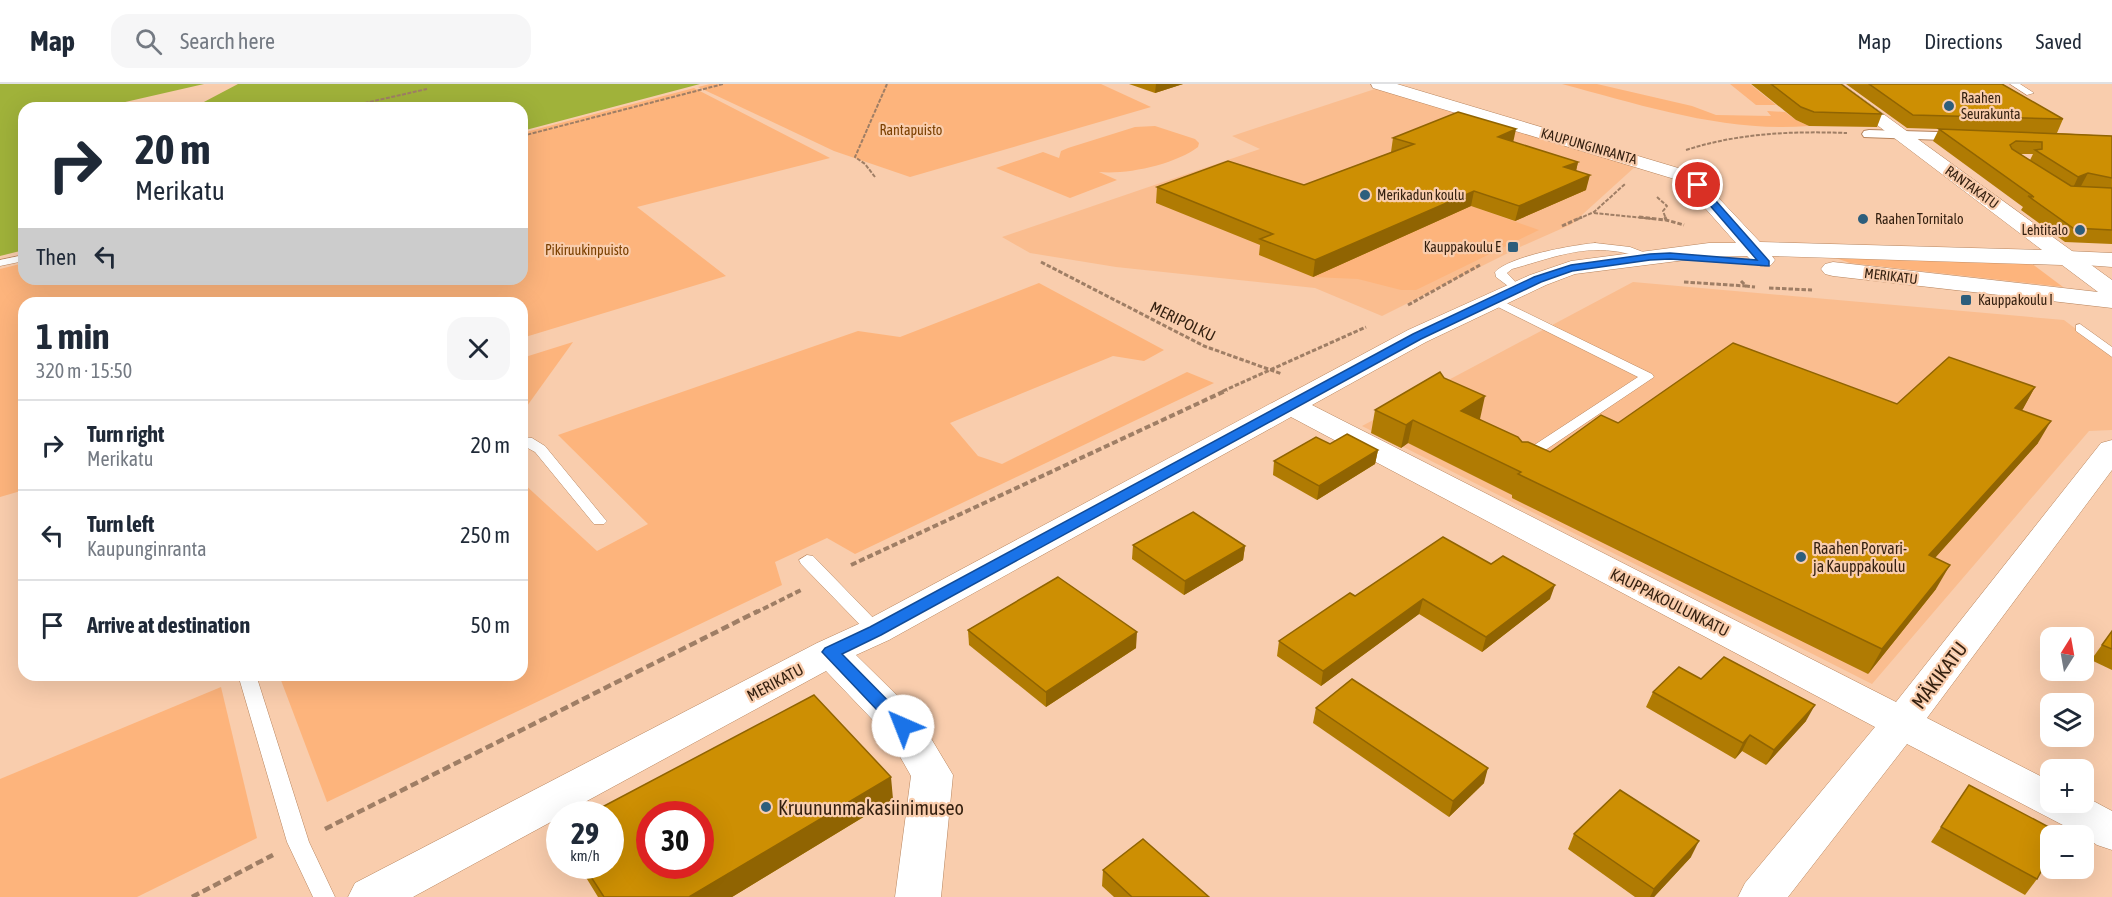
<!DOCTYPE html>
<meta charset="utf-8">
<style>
:root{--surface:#fff;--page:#f6f6f7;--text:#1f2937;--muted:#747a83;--line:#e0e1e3}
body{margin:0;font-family:"Asap Condensed",sans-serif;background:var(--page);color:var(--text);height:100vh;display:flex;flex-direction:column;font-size:22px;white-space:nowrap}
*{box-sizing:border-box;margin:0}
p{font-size:20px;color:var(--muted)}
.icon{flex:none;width:33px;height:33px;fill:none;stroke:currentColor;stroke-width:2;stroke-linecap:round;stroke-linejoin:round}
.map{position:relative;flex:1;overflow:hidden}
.details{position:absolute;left:18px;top:213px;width:510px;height:384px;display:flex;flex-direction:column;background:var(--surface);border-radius:18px;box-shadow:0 6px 24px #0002}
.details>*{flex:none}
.guide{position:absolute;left:18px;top:18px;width:510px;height:183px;border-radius:18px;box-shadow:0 6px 24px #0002;background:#fff;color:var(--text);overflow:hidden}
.needle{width:39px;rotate:11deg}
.controls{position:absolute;left:2040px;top:543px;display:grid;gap:12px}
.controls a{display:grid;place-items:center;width:54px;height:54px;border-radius:12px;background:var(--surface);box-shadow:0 6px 24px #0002;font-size:30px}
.speed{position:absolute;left:546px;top:717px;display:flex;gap:12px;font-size:30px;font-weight:700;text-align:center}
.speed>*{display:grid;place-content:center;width:78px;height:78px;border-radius:50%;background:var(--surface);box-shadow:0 6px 24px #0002;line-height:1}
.speed small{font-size:15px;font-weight:400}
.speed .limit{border:9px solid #d22;background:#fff;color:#111}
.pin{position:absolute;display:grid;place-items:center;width:51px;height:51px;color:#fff;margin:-26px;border:3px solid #fff;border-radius:50%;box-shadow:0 2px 6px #0007}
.me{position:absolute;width:66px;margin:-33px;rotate:316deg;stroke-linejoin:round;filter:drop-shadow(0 0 4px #0008)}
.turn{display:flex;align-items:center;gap:21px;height:126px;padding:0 18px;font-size:27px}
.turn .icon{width:78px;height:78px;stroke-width:2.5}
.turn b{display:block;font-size:42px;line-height:51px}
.then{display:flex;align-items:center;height:57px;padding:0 18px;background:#0003;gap:12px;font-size:22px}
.round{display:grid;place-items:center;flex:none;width:63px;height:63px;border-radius:18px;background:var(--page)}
.summary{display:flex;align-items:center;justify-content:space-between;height:102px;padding:0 18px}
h1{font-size:36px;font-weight:700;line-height:45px}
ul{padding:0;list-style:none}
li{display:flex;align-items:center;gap:18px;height:90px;padding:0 18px;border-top:2px solid var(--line)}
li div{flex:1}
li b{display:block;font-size:22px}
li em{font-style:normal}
header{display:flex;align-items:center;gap:36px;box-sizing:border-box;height:84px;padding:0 30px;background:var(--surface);border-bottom:2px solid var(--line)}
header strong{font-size:28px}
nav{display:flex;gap:33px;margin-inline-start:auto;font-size:21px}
.search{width:420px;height:54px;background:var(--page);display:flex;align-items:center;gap:15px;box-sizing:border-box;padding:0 21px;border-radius:18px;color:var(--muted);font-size:22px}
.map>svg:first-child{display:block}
</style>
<header>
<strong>Map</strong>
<div class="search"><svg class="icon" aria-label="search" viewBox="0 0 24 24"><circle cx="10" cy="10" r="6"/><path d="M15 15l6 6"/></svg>Search here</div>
<nav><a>Map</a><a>Directions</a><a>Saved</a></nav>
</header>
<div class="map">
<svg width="2112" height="813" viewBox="0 0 2112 813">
<rect width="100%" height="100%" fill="#f9cdad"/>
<g fill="#fabd8f">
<path d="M1378 4 1637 81 1572 140 1520 163 1382 232 1315 204 1116 183 1030 169 1002 153 1260 65 1232 52Z"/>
<path d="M1633 198 2064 236 2112 272V346L2089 347 1872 600 1362 342Z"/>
</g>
<g fill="#fdb47c">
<path d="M710 0H1101L1151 23 910 93 834 67 698 3Z"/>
<path d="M1562 0H1597L1692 22 1716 31 1771 32 1767 27 1785 28 1796 36 1809 42C1726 49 1641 21 1562 0Z"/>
<path d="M1730 0H1750L1776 21H1756Z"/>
<path d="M694 4 830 74 637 123 726 192 522 254V219H24V406L0 413V185L24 179V195H522V49Z"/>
<path d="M1155 42 1195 55 1199 59 1198 63C1176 80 1127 91 1099 88L1117 96 1070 114 996 84 1043 68 1059 74 1061 67 1068 64 1135 43Z"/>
<path d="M1471 122 1539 146 1416 206H1401L1358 195 1313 193Z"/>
<path d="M1833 173 2031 179 2063 203 1850 179Z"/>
<path d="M1039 199 1164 266 1144 277 1113 272 950 339 978 372 1002 380 1187 288 1214 299 855 470 827 454 775 478 782 501 327 718 279 591H522V398L597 467 648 440 558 351 858 247 900 253Z"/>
<path d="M573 258 522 329V274Z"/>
<path d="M221 603 257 754 137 813H0V695Z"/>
</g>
<path fill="#a0b23a" d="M0 0H700L522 47V24H24V166L0 172Z"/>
<path fill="#f9cdad" d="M204 0H238L202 19 211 24H99Z"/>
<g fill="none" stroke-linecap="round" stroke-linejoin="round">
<g stroke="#b7845d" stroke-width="1">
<g id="service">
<path d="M2010 0H2020L2034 9 2027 11Z"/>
<path d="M1595 159 1630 163 1656 173 1650 176C1638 173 1626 168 1613 167 1579 162 1545 176 1512 185L1507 189 1522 205 1516 208 1496 193 1495 188C1510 172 1573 161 1595 159Z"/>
<path d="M24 171V177L0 182V176Z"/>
<path d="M1492 212 1652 290 1654 293 1529 377H1519L1517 374 1519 371 1638 293 1488 218 1486 216Z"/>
<path d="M2080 240 2112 263V273L2076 247V241Z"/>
<path d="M522 353 532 354 545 362 604 434 607 437 604 440H594L535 368 522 361Z"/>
<path d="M807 471 813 472 882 543 885 547 882 551H870L801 480 799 476Z"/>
<path d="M241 591H259L257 594 309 758 335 813H313L287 758 239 594Z"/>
</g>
</g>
<g stroke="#b7845d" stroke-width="2">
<path id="pedestrian" d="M1869 46 1969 49 1976 53 1969 57 1864 53 1862 50 1864 47Z"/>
</g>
<g stroke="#b7845d" stroke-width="1">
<path id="minor" d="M1371 0H1397L1695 89 1760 158 2042 166 1823 0H1842L2112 196V224L1833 192 1825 190 1821 185 1825 180 1833 178 2098 208 2062 181 1772 172 1775 176 1771 181C1759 184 1755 181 1747 172L1709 173 1575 190 1546 201 1426 258 1312 321 1896 618 2101 359 2112 356V386L1927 634 2050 697V718H2084V712L2112 727V766L2097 761 2084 752 1907 660 1788 813H1738L1745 799 1875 643 1291 333 889 556 856 571 917 631 953 691 941 813H895L911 692 889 653 826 587 563 730H560V733L413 813H348L355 799 817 559 863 538 1408 246 1530 191 1571 177 1709 159H1736L1681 97 1373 4Z"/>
</g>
<g stroke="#b7845d" stroke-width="1">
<path id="tertiary" d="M2067 167 2112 169V183L2058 179 2055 174 2058 169Z"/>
</g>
<g stroke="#9f7e65" stroke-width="2" stroke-dasharray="4 1.5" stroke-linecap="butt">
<path d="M343 24 427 5"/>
<path d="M522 52 723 0"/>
<path d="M1686 66C1739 49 1791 47 1847 49"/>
<path d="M875 93 865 80 855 73 887 0"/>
<path d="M1657 113 1667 122 1663 127 1666 135"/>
<path d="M1594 129 1654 135"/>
<path d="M1578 135 1594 128 1625 100"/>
</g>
<g stroke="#9f7e65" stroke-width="3" stroke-dasharray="4.5 2" stroke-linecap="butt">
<path d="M1639 133 1666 136 1684 141"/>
<path d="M1665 133 1666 136"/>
<path d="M1562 142 1582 133"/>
<path d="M1041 178 1204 262 1282 290"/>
<path d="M1741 197 1746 202 1755 203"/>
<path d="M1684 198 1746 202"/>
<path d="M1769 204 1812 206"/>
<path d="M1408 221 1480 181"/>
<path d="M1223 307 1366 243"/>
</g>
<g stroke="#9f7e65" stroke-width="4" stroke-dasharray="6 3" stroke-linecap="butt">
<path d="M851 481 1227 306"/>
<path d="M755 529 801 506"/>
</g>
<g stroke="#9f7e65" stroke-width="4.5" stroke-dasharray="8 4" stroke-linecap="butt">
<path d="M325 745 758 527"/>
<path d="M192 813 273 771"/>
</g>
<use href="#service" fill="#fff" fill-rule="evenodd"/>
<use href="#pedestrian" fill="#fff" fill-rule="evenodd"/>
<use href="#minor" fill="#fff" fill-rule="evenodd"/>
<use href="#tertiary" fill="#fff" fill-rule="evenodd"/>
</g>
<g fill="#b07b03" fill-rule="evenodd">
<path d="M1129 0H1183L1155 9Z"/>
<path d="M1751 0H1841L1882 30 1877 43 1809 42 1796 36Z"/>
<path d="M1846 0H2002L2063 35 2057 49 2112 52V160L2065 158 2021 126 2023 123 1933 57 1939 45 1907 44ZM2020 70H2033L2030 76Z"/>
<path d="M1393 54 1514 58 1578 78 1576 86 1586 106 1515 137 1471 122 1313 193 1259 171 1260 161 1156 119 1157 103 1304 101 1392 68H1391Z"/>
<path d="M1444 294 1480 335H1479L1522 358 1550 368 1618 339 1897 320 2035 303 2022 326 2038 359 1935 474 1936 505 1868 590 1512 414V411L1408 359 1401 364 1371 349 1375 326Z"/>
<path d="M1330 360 1378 366 1375 380 1317 416 1273 391 1274 377Z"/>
<path d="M1133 461 1245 462 1243 476 1184 511 1132 475Z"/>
<path d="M1355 512 1550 515 1482 568 1419 530 1321 602 1277 572 1279 557Z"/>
<path d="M968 546 1136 564 1046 623 969 561Z"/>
<path d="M2112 547V586L2091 576Z"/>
<path d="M1701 595 1806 637 1766 681 1742 667 1735 675 1646 623 1653 608Z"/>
<path d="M1316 624 1484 699 1449 733 1313 639Z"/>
<path d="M1969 701 2037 795 2025 811 1931 758Z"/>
<path d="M893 715 732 813H598L579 782H610Z"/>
<path d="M1574 750 1691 773 1654 813H1635L1568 765Z"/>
<path d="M1103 786 1209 813H1114L1102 802Z"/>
</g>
<g fill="#906402">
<path d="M1156 0H1183L1155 9Z"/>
<path d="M1516 45 1513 59 1498 53Z"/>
<path d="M1578 78 1575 92 1564 83Z"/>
<path d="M2088 89 2081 102 2072 106 2078 93Z"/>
<path d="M1590 91 1586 106 1515 137 1519 122Z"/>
<path d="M1474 107 1471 122 1313 193 1315 176Z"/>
<path d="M2035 303 2023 325 2002 347 2015 324Z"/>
<path d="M1485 312 1480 335 1456 350 1461 327Z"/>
<path d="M1413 336 1408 359 1401 364 1406 341Z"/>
<path d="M2051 337 2038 359 1915 496 1929 471Z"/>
<path d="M1378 366 1375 380 1317 416 1319 402Z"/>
<path d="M1245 462 1243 476 1184 511 1185 497Z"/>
<path d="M1950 481 1936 505 1868 590 1882 565Z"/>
<path d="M1555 501 1550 515 1482 568 1486 553Z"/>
<path d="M1423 515 1419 530 1321 602 1323 587Z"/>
<path d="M1137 548 1136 564 1046 623V608Z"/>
<path d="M1815 621 1806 637 1766 681 1774 666Z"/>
<path d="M1750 651 1742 667 1735 675 1743 659Z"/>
<path d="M1488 684 1484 699 1449 733 1453 717Z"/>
<path d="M891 693 893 715 732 813H689Z"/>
<path d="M1699 757 1691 773 1654 813H1650L1654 805Z"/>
</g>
<g fill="#cd8f03" stroke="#906402" stroke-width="1.5" fill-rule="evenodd">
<path d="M1771 0H1841L1882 30 1814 28 1801 23Z"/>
<path d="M1869 0H2002L2063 35 1913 31Z"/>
<path d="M1458 28 1516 45 1498 53 1578 78 1564 83 1590 91 1519 122 1474 107 1315 176 1260 155 1273 150 1157 103 1228 77 1304 101 1414 60 1393 54Z"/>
<path d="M1939 45 2112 52V94L2088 89 2078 93 2035 66 2042 65V58L2016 57 2010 61 2012 65 2071 102 2112 104V146L2073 144 2028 112 2034 113Z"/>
<path d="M1733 259 1897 320 1949 273 2035 303 2015 324 2051 337 1929 471 1950 481 1882 565 1518 390 1521 388 1413 336 1406 341 1375 326 1440 288 1444 294 1485 312 1461 327 1518 353 1522 358H1528L1550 368 1601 331 1618 339Z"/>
<path d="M1347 350 1378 366 1319 402 1274 377 1316 353 1330 360Z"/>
<path d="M1193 428 1245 462 1185 497 1133 461Z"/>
<path d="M1443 453 1491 480 1503 472 1555 501 1486 553 1423 515 1323 587 1279 557 1350 509 1355 512Z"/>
<path d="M1058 493 1137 548 1046 608 968 546Z"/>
<path d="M2112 547V565L2102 561Z"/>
<path d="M1724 573 1815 621 1774 666 1750 651 1743 659 1653 608 1679 583 1701 595Z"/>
<path d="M1352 595 1488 684 1453 717 1316 624Z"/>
<path d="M814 611 891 693 689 813H604L584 782H610V730H589ZM650 730H700V782H650Z"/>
<path d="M1969 701 2062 750 2061 752H2050V771L2037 795 1941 743Z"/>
<path d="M1620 706 1699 757 1654 805 1574 750Z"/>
<path d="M1143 755 1209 813H1132L1103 786Z"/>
</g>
<path fill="#1a73e8" stroke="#114b97" stroke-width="1.5" d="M1694 100H1701L1769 177V182L1670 175 1650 176 1572 187 1541 198 1421 255 881 551 842 570 909 638 912 642 909 647 903 649 897 647 822 568 825 564 870 543 1413 250 1534 193 1571 181 1650 170 1670 169 1757 176 1694 103Z"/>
<g fill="#2d5e7c" stroke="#f9cdad" stroke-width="2">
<circle cx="1949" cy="22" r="6"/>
<circle cx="1365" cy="111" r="6"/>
<circle cx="1863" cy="135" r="6"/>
<circle cx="2080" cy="146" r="6"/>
<rect x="1507" y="157" width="12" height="12" rx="3"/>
<rect x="1960" y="210" width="12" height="12" rx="3"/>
<circle cx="1801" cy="473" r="6"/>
<circle cx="766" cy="723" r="6"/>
</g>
<g text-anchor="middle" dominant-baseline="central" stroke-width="4.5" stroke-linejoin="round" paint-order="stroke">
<g font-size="14" fill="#331f0f" stroke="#f9cdad" text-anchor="start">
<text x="1961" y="14">Raahen<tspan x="1961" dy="16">Seurakunta</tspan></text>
<text x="1377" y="111">Merikadun koulu</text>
<text x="1875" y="135">Raahen Tornitalo</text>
<text x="2068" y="146" text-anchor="end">Lehtitalo</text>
<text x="1501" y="163" text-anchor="end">Kauppakoulu E</text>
<text x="1978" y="216">Kauppakoulu I</text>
</g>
<g font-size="14" fill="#7b4001" stroke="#f9cdad">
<text x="911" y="46">Rantapuisto</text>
<text x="587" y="166">Pikiruukinpuisto</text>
</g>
<g font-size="14" fill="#331f0f" stroke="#f9cdad">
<text transform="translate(1589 62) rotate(16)">KAUPUNGINRANTA</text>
<text transform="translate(1972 103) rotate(36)">RANTAKATU</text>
<text transform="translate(1891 192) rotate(7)">MERIKATU</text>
</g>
<g font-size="16" fill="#331f0f" stroke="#f9cdad">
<text transform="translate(1183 237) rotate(26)">MERIPOLKU</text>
<text transform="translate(1670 518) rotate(27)">KAUPPAKOULUNKATU</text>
<text transform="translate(775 598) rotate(-28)">MERIKATU</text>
</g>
<g font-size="16" fill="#331f0f" stroke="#f9cdad" text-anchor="start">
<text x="1813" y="464">Raahen Porvari-<tspan x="1813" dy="18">ja Kauppakoulu</tspan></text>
</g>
<g font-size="20" fill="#331f0f" stroke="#f9cdad">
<text transform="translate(1939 591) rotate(-53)">MÄKIKATU</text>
</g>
<g font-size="20" fill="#331f0f" stroke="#f9cdad" text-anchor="start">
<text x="778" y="723">Kruununmakasiinimuseo</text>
</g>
</g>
</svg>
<div class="controls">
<a><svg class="needle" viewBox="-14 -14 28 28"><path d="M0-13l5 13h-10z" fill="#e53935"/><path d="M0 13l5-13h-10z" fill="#747a83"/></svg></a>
<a><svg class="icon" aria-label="layers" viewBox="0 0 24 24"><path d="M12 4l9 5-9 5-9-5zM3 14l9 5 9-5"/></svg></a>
<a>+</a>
<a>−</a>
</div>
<div class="speed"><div>29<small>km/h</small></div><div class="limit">30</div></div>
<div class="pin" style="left:1698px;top:101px;background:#d93025"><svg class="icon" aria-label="arrive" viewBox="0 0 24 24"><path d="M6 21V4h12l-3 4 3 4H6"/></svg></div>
<svg class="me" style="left:903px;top:642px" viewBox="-20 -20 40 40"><circle r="19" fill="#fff"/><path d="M0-13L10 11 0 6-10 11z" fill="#1a73e8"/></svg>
<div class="guide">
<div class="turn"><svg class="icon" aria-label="right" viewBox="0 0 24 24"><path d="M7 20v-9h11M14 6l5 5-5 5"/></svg><div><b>20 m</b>Merikatu</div></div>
<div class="then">Then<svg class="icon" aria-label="left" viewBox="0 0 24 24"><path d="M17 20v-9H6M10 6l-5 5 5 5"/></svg></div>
</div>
<section class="details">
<div class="summary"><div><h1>1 min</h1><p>320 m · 15:50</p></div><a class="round"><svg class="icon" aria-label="close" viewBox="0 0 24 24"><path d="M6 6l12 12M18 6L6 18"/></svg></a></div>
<ul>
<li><svg class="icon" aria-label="right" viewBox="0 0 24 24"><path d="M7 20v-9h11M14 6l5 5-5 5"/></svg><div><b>Turn right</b><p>Merikatu</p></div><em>20 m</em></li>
<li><svg class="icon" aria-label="left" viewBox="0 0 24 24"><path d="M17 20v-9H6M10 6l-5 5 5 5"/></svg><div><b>Turn left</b><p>Kaupunginranta</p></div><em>250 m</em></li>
<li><svg class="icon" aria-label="arrive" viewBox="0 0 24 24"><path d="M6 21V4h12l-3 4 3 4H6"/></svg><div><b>Arrive at destination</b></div><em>50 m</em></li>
</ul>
</section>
</div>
